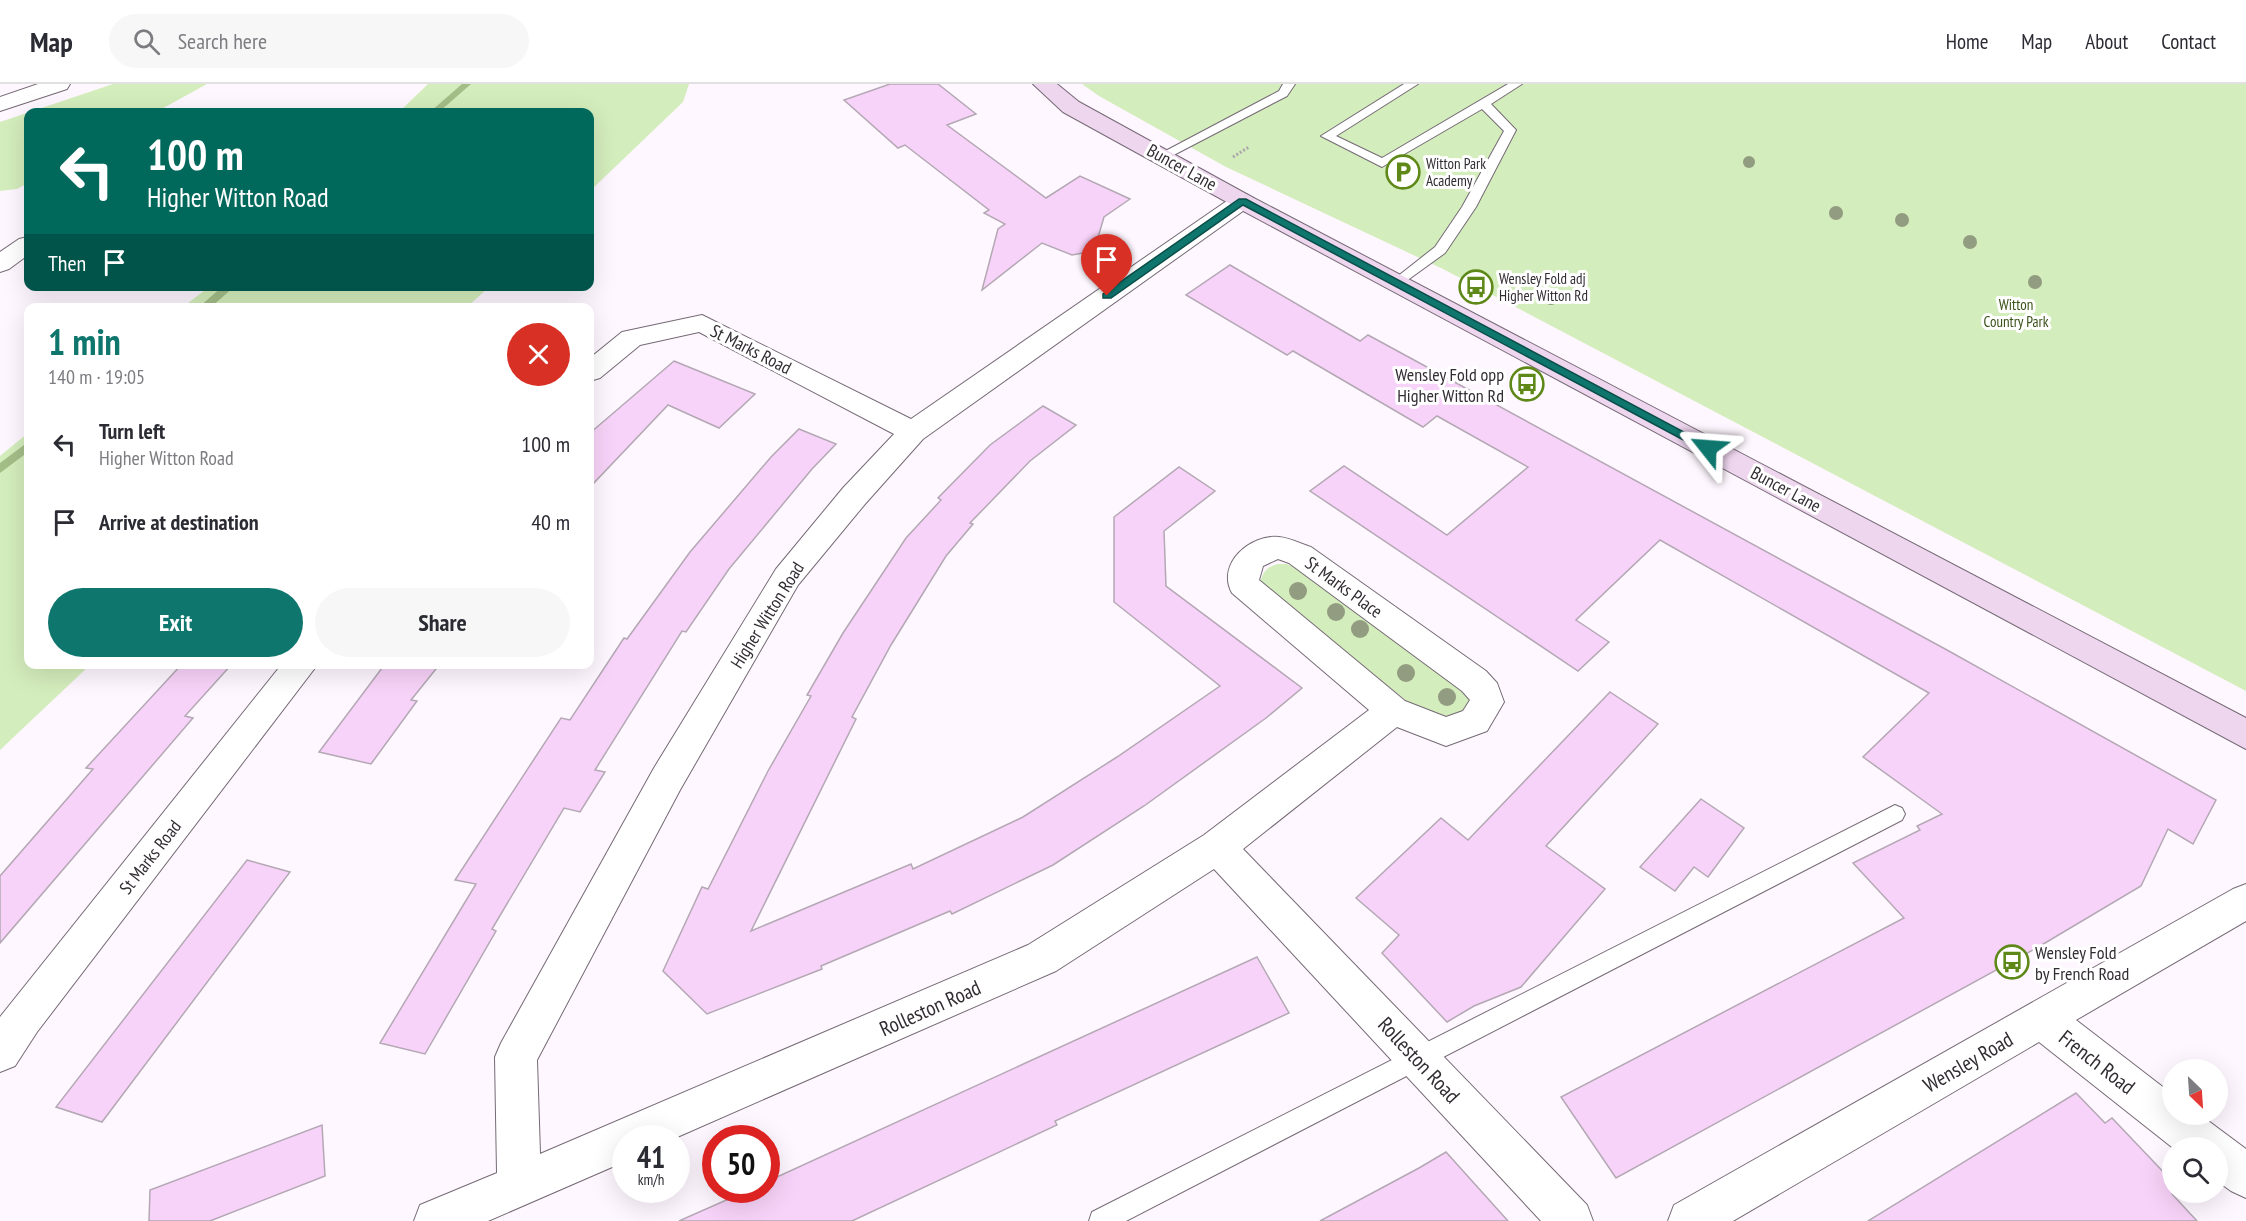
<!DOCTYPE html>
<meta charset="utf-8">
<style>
:root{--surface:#fff;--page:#f7f7f7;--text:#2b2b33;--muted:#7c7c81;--line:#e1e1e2;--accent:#0f766e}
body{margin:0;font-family:"PT Sans Narrow",sans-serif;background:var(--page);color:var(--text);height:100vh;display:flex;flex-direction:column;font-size:22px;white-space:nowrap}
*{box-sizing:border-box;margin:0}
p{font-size:20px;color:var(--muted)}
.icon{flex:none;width:33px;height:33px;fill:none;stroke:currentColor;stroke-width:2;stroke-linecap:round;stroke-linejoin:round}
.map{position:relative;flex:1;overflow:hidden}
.details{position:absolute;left:24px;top:219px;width:570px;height:366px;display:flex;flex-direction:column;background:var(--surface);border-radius:12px;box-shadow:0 6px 24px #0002}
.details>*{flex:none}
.hud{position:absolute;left:24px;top:24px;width:570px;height:183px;border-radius:12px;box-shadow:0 6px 24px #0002;background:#00695c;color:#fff;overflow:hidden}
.needle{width:39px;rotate:155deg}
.tools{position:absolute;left:2162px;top:975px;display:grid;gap:12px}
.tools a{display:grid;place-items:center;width:66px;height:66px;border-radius:50%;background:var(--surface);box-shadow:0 6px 24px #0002;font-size:30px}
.speed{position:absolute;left:612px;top:1041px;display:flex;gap:12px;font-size:30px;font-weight:700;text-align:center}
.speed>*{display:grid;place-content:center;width:78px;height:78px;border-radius:50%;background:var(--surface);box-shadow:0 6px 24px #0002;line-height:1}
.speed small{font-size:15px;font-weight:400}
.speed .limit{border:9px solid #d22;background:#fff;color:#111}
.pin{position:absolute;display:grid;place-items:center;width:51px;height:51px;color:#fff;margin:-62px -26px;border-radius:50% 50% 50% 0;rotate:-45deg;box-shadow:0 0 6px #0007}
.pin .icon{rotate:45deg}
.me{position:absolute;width:66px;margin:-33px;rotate:298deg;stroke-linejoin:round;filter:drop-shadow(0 0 4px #0008)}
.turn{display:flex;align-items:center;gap:21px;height:126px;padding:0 24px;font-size:27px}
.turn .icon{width:78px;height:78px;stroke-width:2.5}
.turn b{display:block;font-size:42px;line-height:51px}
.then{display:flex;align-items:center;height:57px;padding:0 24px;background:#0003;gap:12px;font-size:22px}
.round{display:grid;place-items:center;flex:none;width:63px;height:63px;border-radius:32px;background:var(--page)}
.summary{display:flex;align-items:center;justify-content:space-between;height:102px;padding:0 24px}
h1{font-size:36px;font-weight:700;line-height:45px;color:var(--accent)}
.cta{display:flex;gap:12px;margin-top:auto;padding:12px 24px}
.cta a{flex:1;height:69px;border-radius:36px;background:var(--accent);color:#fff;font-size:24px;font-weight:700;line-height:69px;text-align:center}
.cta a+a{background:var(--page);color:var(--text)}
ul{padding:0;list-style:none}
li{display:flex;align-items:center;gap:18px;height:78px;padding:0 24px}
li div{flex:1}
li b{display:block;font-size:22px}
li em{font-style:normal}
header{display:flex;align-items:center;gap:36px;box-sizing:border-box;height:84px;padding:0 30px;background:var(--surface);border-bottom:2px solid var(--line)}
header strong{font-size:28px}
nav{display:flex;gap:33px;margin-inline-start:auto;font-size:21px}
.search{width:420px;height:54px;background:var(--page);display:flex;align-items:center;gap:15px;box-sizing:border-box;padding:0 21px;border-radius:33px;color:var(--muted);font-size:22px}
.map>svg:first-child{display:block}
</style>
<header>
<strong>Map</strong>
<div class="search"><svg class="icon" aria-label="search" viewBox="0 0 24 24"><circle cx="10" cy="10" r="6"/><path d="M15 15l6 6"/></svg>Search here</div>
<nav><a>Home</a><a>Map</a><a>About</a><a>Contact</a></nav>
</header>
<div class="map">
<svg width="2246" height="1137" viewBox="0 0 2246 1137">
<rect width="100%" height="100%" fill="#fff7ff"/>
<g fill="#d4edbc">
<path d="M113 0H207L156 28H28V99L17 105 0 107V38Z"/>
<path d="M428 0H689L683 18 590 107V28H399Z"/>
<path d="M1082 0H2246V607L1443 185 1226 83 1099 12Z"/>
<path d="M209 203V202L489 203 467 223H183Z"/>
<path d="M28 349V580L90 581 0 666V372Z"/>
<path d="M1277 480H1287L1300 486 1463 601 1474 624 1451 637 1425 631 1269 510 1260 499C1263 488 1266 484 1277 480Z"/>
</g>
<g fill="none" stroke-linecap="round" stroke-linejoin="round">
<g fill="#a4be88" fill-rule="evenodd">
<path d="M462 0H471L439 28H430Z"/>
<path d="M223 202H235L210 224H198Z"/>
<path d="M28 358V368L0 389V379Z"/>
</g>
</g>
<g fill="#f8d3f9" stroke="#b3a8b4" stroke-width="1.5">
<path d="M890 0H938L976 30 947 41 1046 114 1080 92 1130 115 1104 133 1094 167 1072 171 1042 159 982 206 998 145 1005 140 984 129 989 126 905 61 898 64 844 16Z"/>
<path d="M1230 181 1360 257 1368 251 1947 566 2216 716 2193 760 2168 745 2141 802 2040 862 1616 1094 1561 1013 1904 834 1853 779 1920 746 1917 742 1942 730 1863 673 1929 609 1660 456 1576 536 1609 558 1578 587 1310 407 1344 382 1447 451 1528 383 1437 332 1423 343 1293 267 1287 271 1186 211Z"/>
<path d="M674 277 755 310 719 344 668 321 590 403V349Z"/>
<path d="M1043 322 1076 341 1030 377 970 439 973 440 946 472 891 561 852 633 856 635 751 847 911 780 913 785 1023 733 1117 673 1220 602 1114 518V433L1179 383 1215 407 1164 447 1166 502 1302 604 1266 634 1144 722 1053 781 952 830 950 827 821 882 822 885 707 930 663 887 702 803 708 805 768 687 811 612 807 611 843 549 906 454 941 416 938 414 990 361Z"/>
<path d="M799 345 836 360 812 385 729 485 686 548 682 547 595 686 605 688 580 728 564 724 492 845 496 847 425 970 380 959 476 800 455 796 561 634 570 636 624 554 627 555 690 468 771 373Z"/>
<path d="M182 580H232L185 632 193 634 0 859V792L93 685 86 684Z"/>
<path d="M385 580H440L411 616 417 617 371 680 319 668Z"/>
<path d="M1610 608 1658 640 1546 762 1605 805 1521 903 1474 922 1447 938 1382 869 1399 851 1356 814 1441 734 1468 756Z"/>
<path d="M1701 715 1744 744 1708 793 1694 783 1675 807 1640 783Z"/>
<path d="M247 776 290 788 102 1038 56 1023Z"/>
<path d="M1257 873 1289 929 1055 1037 1057 1041 852 1137H679L749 1106H766V1098Z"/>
<path d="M2076 1009 2105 1039 2112 1034 2172 1097V1110L2197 1137H1868Z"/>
<path d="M322 1041 325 1092 210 1137H149L150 1106Z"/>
<path d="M1446 1068 1508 1137H1320L1419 1084Z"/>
</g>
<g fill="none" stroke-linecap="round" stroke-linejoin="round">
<g stroke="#756a75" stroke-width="2">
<g id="lane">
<path d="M1283 0H1295L1287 12 1166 75 1162 76 1156 72 1279 7Z"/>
<path d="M1404 0H1418L1336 52 1382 74 1508 0H1522L1491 20 1516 46 1476 123 1445 169 1398 203 1393 202V196L1435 163 1462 123 1504 47 1482 25 1382 83 1321 52Z"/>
<path d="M1895 721 1902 724 1905 730 1902 736 1126 1137H1089L1092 1128Z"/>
</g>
</g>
<g stroke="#756a75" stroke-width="2">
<g id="street">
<path d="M38 0H70L67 5 0 27V13Z"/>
<path d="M1242 110 1250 112 1254 117 1250 122 923 355 865 420 798 501 680 706 537 976 540 1070 1028 861 1204 751 1369 626 1232 509C1216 480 1250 450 1279 453 1290 454 1301 460 1311 463L1486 587 1497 599 1504 618 1487 647 1446 662 1397 643 1243 765 1587 1121 1593 1137H1541L1214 785 1056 887 675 1054H626V1077L488 1137H414L420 1121 497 1089 495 973 501 959 654 684 776 485 843 404 894 350 699 248 640 261 600 294 590 297V274L622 248 702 231 911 335 1234 112ZM1278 475 1289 479 1462 607 1470 616 1463 627 1446 633 1405 617 1259 496 1263 482Z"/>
<path d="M28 153V171L9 185 0 188V168L19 155Z"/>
<path d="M282 580H318L37 948 15 982 0 988V933Z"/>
<path d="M2246 800V837L2076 936 2172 1010V1030H2199L2246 1065V1114L2231 1107 2217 1097V1064H2173L2039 958 1733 1137H1668L1674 1121 2233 805Z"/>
</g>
</g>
<g stroke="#756a75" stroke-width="2">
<path id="secondary" d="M1033 0H1057L1079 18 1250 112 2246 634V665L1234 122 1063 28Z"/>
</g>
<path stroke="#aba4ab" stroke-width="3" stroke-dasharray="2 2" stroke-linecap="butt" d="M1233 73 1249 63"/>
<use href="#lane" fill="#fff" fill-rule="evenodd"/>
<use href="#street" fill="#fff" fill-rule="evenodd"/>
<use href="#secondary" fill="#eed6ef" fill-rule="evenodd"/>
</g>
<g fill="#929c80">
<circle cx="1749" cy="78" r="6"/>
<circle cx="1836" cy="129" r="7"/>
<circle cx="1902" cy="136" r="7"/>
<circle cx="1970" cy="158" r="7"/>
<circle cx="2035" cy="198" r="7"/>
<circle cx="1551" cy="214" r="7"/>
<circle cx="1298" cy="507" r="9"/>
<circle cx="1336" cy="528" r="9"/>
<circle cx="1360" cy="545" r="9"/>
<circle cx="1406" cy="589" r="9"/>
<circle cx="1447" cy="613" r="9"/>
</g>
<path fill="#0f766e" stroke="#0a4d48" stroke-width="1.5" d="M1239 115H1246L1714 364 1713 367H1704L1243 121 1111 214H1103V210Z"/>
<defs>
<g id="parking-ring" transform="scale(1.725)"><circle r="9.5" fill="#fff" stroke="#5e8918" stroke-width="1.5"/><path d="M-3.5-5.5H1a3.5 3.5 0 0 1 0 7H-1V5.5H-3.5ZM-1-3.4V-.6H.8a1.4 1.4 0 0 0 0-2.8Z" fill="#5e8918"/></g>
<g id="bus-ring" transform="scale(1.725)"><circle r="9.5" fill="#fff" stroke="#5e8918" stroke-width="1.5"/><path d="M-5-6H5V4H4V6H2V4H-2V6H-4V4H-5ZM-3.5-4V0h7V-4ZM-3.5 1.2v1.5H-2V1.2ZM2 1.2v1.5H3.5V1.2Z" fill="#5e8918"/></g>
</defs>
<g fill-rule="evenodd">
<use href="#parking-ring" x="1403" y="88"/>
<use href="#bus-ring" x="1476" y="203"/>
<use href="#bus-ring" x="1527" y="300"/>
<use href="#bus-ring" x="2012" y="878"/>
</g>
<g text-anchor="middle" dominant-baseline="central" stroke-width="6" stroke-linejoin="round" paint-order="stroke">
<g font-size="15" fill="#322d32" stroke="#fff" text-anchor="start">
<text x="1426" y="79">Witton Park<tspan x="1426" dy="17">Academy</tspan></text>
<text x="1499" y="194">Wensley Fold adj<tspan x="1499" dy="17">Higher Witton Rd</tspan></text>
</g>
<g font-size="15" fill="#395118" stroke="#fff">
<text x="2016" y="220">Witton<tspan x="2016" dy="17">Country Park</tspan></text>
</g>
<g font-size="18" fill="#322d32" stroke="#fff">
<text transform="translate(1182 83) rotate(29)">Buncer Lane</text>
<text transform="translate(751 265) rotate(27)">St Marks Road</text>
<text transform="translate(1786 405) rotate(28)">Buncer Lane</text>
<text transform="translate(1344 503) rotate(36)">St Marks Place</text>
<text transform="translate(767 531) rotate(-58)">Higher Witton Road</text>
<text transform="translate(150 773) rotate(-52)">St Marks Road</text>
</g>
<g font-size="18" fill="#322d32" stroke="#fff" text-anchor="end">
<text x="1504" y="290">Wensley Fold opp<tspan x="1504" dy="21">Higher Witton Rd</tspan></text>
<text x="2035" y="868" text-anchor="start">Wensley Fold<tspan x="2035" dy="21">by French Road</tspan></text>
</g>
<g font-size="21" fill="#322d32" stroke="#fff">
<text transform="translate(930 924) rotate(-24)">Rolleston Road</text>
<text transform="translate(1419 976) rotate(47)">Rolleston Road</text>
<text transform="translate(1968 978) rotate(-30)">Wensley Road</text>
<text transform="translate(2097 978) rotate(38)">French Road</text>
</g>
</g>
</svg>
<div class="tools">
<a><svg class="needle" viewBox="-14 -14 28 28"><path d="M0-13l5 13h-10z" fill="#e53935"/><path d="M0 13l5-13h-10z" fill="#7c7c81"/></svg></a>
<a><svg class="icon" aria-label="search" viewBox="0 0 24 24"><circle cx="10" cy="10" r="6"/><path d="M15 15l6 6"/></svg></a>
</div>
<div class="speed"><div>41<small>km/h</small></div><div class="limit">50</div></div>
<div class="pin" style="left:1107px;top:212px;background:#d93025"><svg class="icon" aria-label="arrive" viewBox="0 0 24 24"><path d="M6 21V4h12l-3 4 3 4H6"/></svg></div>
<svg class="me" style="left:1708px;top:364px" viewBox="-20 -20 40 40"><path d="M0-17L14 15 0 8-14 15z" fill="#0f766e" stroke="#fff" stroke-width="4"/></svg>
<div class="hud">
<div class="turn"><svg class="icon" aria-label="left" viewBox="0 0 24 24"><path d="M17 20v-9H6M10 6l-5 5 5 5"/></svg><div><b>100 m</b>Higher Witton Road</div></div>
<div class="then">Then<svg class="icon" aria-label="arrive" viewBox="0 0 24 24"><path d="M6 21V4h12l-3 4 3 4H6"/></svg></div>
</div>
<section class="details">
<div class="summary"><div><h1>1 min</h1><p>140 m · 19:05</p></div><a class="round" style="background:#d93025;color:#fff"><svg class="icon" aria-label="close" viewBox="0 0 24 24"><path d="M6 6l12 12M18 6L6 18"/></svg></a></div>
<ul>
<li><svg class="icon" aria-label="left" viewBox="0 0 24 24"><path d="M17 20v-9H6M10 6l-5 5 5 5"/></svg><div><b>Turn left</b><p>Higher Witton Road</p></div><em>100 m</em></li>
<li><svg class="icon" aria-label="arrive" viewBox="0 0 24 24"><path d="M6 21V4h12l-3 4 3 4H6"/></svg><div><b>Arrive at destination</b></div><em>40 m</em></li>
</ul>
<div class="cta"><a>Exit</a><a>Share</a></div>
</section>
</div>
